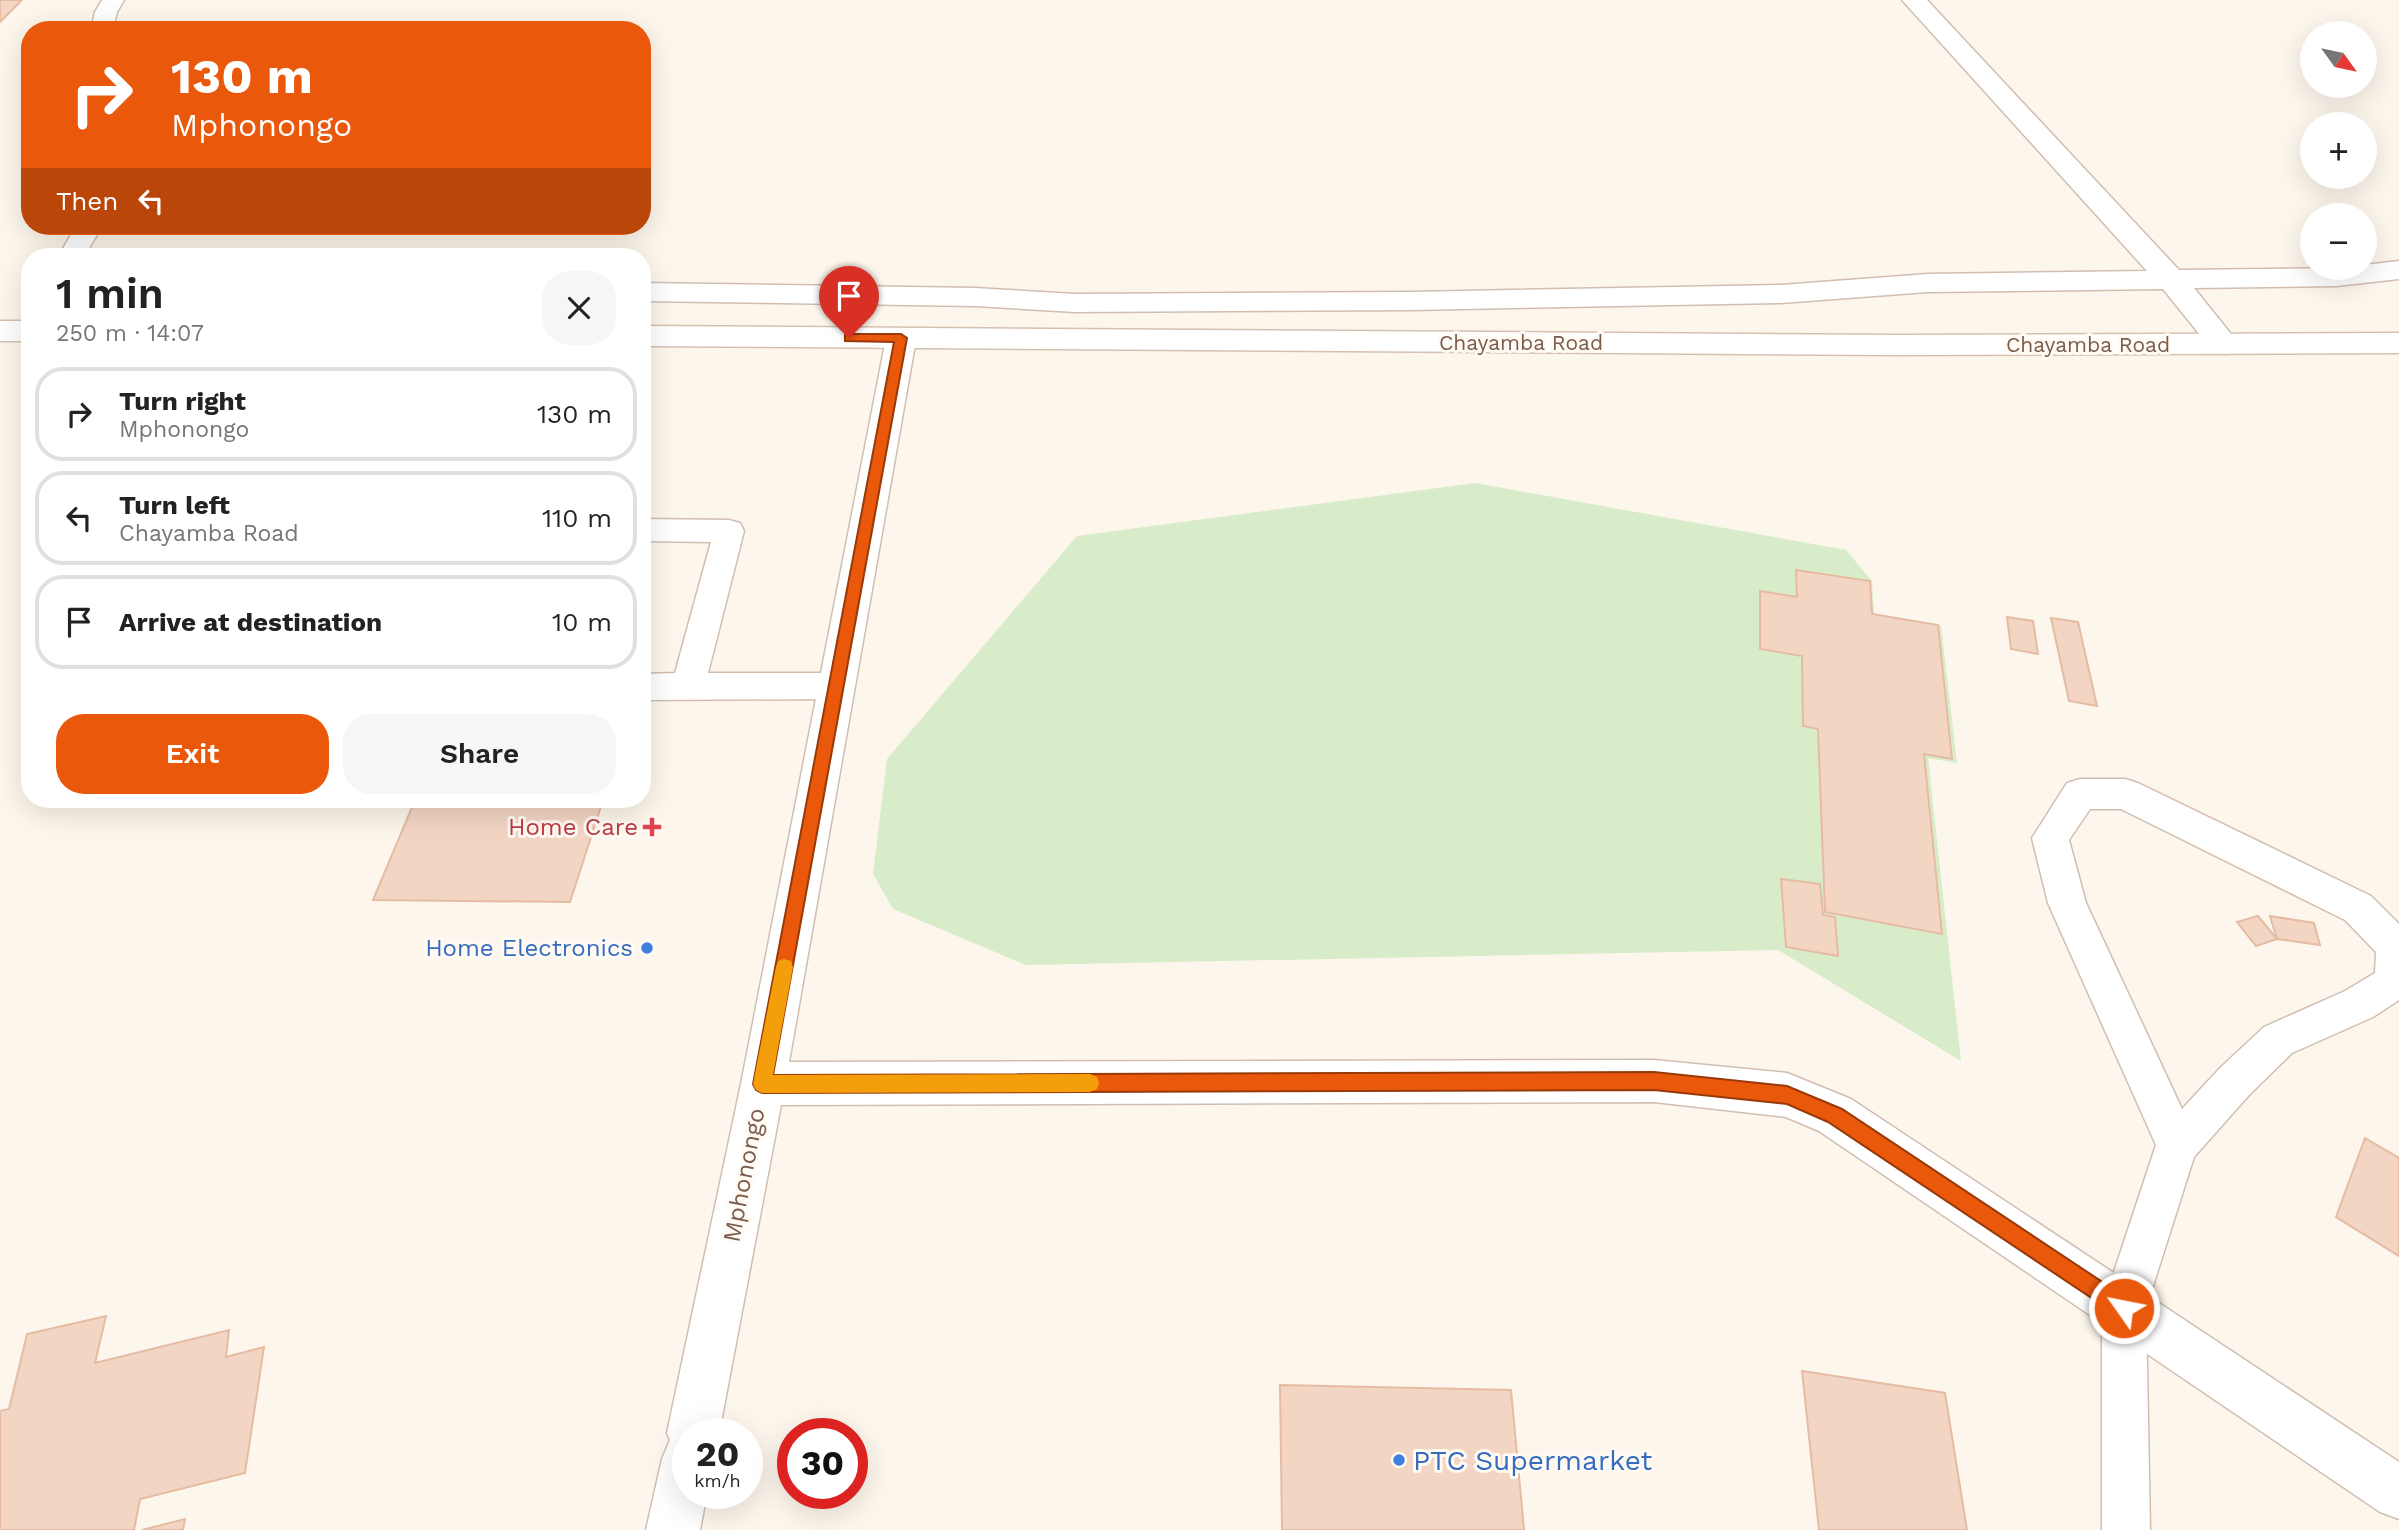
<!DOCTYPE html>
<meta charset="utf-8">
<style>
:root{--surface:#fff;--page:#f6f6f6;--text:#222;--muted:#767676;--line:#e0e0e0;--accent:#ea580c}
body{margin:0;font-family:"Work Sans",sans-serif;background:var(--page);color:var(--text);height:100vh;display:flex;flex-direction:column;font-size:26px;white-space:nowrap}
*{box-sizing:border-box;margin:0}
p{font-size:23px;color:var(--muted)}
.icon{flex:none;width:38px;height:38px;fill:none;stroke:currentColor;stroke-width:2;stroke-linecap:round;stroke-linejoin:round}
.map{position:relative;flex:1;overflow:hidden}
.sheet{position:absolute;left:21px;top:248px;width:630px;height:560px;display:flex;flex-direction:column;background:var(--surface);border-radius:28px;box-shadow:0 7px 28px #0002}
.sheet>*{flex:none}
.hud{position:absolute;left:21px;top:21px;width:630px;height:214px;border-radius:28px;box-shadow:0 7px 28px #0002;background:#ea580c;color:#fff;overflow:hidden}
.needle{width:46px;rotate:123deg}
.tools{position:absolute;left:2300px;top:21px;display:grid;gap:14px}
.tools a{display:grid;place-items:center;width:77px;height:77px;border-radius:50%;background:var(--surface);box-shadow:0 7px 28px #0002;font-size:35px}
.speed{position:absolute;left:672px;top:1418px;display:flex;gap:14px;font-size:35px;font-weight:700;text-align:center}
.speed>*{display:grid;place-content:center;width:91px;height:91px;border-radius:50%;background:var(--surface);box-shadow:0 7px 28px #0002;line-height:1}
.speed small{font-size:18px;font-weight:400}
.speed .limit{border:10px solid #d22;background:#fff;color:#111}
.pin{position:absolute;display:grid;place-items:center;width:60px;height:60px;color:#fff;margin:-72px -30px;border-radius:50% 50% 50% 0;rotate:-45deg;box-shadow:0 0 7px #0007}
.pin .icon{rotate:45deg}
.me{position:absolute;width:77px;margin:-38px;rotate:303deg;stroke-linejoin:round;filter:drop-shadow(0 0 5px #0008)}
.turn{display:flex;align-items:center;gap:24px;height:147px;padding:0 35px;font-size:32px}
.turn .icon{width:91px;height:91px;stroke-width:2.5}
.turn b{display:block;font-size:49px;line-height:60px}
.then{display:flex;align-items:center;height:66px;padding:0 35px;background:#0003;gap:14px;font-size:26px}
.round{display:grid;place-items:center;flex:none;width:74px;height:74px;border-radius:28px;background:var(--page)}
.summary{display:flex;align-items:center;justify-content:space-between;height:119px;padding:0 35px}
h1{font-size:42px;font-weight:600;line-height:52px}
.cta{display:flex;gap:14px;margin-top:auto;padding:14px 35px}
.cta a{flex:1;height:80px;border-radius:28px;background:var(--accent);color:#fff;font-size:28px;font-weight:600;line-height:80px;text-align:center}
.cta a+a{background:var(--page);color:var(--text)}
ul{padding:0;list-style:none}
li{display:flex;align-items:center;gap:21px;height:94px;margin:0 14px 10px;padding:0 21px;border:4px solid var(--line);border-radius:28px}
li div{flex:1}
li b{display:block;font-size:26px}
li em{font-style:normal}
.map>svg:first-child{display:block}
</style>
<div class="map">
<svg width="2399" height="1530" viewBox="0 0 2399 1530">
<rect width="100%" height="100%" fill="#fdf6ec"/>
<path fill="#d8ecc9" d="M1475 483 1846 550 1872 581 1874 613 1941 625 1957 763 1928 758 1961 1061 1778 950 1026 965 893 909 873 874 887 759 1077 536Z"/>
<g fill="#f3d5c3" stroke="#e6bba3" stroke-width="2">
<path d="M0 0H22L0 22Z"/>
<path d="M1796 570 1870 581 1872 614 1938 625 1952 759 1924 754 1942 934 1825 912 1818 729 1803 726 1802 656 1760 649V591L1797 597Z"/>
<path d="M2007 617 2033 621 2038 654 2011 649Z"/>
<path d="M2051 618 2078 622 2097 706 2069 701Z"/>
<path d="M415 800H603L570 902 373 900Z"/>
<path d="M1781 879 1820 884 1823 915 1835 917 1838 956 1786 947Z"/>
<path d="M2258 916 2277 939 2256 946 2237 922Z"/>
<path d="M2270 916 2314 923 2320 945 2277 939Z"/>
<path d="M2365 1138 2399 1158V1256L2336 1217Z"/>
<path d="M106 1316 95 1363 229 1330 226 1357 264 1347 245 1473 140 1499 134 1530H0V1411L9 1409 27 1334Z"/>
<path d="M1802 1371 1945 1393 1967 1530H1819Z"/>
<path d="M1280 1385 1511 1390 1524 1530H1282Z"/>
<path d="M185 1519 183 1530H142Z"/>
</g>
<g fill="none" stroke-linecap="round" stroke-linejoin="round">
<g stroke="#d1beb0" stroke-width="3">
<g id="lane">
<path d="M102 0H124L117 12 113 30H91L95 12Z"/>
<path d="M76 226H102L84 257H58Z"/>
<path d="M642 519 729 520 740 523 744 531 708 673H837L849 677 854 686 849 695 837 699 642 700V674L675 673 711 542 642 541Z"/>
<path d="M2080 779H2125L2138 783 2371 896 2399 924V1000L2373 1017 2292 1053 2249 1095 2194 1157 2146 1308 2150 1530H2102V1308L2156 1145 2048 903 2032 838 2067 783ZM2090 809H2121L2345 920 2376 952 2375 973 2345 991 2264 1027 2221 1067 2182 1109 2086 903 2069 840Z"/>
</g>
</g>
<g stroke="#d1beb0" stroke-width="3">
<g id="street">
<path d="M1902 0H1927L2179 270 2364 268V265L2399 261V279L2336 286 2194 288 2239 344 2235 351 2224 354 2213 351 2163 289 1928 292 1781 303 1411 310 1075 312 975 306 642 301V283L975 288 1075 294 1411 292 1781 285 1928 274 2147 271Z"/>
<path d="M901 329 912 332 916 339 789 1062 1654 1060 1787 1073 1851 1099 2399 1462V1519L2380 1512 1819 1131 1786 1117 1654 1102 781 1105 719 1433H688V1493H707L700 1530H646L662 1459 670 1440 667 1433 741 1084 886 339 890 332Z"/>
</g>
</g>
<g stroke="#d6c0b0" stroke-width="3">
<g id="secondary">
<rect x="0" y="321" width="30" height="20"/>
<path d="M642 326 1898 335 2399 333V353L1898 355 642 346Z"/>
</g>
</g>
<use href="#lane" fill="#fff" fill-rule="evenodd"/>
<use href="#street" fill="#fff" fill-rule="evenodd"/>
<use href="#secondary" fill="#fff" fill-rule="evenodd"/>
</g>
<path fill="#ea580c" stroke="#983908" stroke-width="2" d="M849 334H901L907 338 773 1075 1654 1072 1787 1086 1842 1109 2131 1301 2134 1308 2131 1315 2124 1318 2117 1315 1828 1122 1787 1104 1654 1090 762 1093 756 1090 753 1084 894 342 845 341V335Z"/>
<path fill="#f59e0b" d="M784 959 791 961 793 967 773 1075 1090 1074 1097 1077 1099 1083 1097 1089 1090 1092 762 1093 756 1090 753 1084 776 967 778 961Z"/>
<path fill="#e0444e" stroke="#fffaf3" stroke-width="2.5" d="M648.5 816.5h7v7h7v7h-7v7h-7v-7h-7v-7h7z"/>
<g fill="#3f7fe0" stroke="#fffaf3" stroke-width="2.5">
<circle cx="647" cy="948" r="7"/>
<circle cx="1399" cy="1460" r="7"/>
</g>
<g text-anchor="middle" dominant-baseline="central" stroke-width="6" stroke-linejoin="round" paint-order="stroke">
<g font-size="21" fill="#7a5c4d" stroke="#fffaf3">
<text x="1521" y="342">Chayamba Road</text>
<text x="2088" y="344">Chayamba Road</text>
</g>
<g font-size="24" fill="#be3a42" stroke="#fffaf3" text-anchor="end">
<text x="638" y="827">Home Care</text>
</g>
<g font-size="24" fill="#366cbe" stroke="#fffaf3" text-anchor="end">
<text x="633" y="948">Home Electronics</text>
</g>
<g font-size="24" fill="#7a5c4d" stroke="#fffaf3">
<text transform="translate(744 1175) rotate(-79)">Mphonongo</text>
</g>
<g font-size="28" fill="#366cbe" stroke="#fffaf3" text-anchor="start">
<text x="1413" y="1460">PTC Supermarket</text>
</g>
</g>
</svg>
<div class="tools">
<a><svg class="needle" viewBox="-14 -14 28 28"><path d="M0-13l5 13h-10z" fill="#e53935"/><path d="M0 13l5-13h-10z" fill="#767676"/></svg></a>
<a>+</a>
<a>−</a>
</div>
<div class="speed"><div>20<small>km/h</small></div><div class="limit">30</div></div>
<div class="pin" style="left:849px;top:338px;background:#d93025"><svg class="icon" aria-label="arrive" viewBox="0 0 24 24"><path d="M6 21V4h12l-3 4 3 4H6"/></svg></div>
<svg class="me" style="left:2124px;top:1308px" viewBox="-20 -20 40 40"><circle r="17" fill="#ea580c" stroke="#fff" stroke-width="3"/><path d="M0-11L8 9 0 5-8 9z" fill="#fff"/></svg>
<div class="hud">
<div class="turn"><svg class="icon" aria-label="right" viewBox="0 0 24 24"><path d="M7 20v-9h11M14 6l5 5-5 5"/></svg><div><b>130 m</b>Mphonongo</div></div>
<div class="then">Then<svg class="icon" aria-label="left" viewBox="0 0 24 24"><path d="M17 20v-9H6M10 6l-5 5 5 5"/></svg></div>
</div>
<section class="sheet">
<div class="summary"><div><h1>1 min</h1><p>250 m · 14:07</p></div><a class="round"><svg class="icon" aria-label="close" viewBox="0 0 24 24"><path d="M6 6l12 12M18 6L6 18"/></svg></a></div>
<ul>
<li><svg class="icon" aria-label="right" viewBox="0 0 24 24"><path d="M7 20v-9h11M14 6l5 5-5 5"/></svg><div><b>Turn right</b><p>Mphonongo</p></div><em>130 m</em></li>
<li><svg class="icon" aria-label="left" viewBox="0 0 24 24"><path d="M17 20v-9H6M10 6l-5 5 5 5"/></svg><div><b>Turn left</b><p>Chayamba Road</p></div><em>110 m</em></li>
<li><svg class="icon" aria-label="arrive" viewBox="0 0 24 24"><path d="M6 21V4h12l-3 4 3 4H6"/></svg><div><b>Arrive at destination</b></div><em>10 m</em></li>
</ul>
<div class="cta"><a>Exit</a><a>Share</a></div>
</section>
</div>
